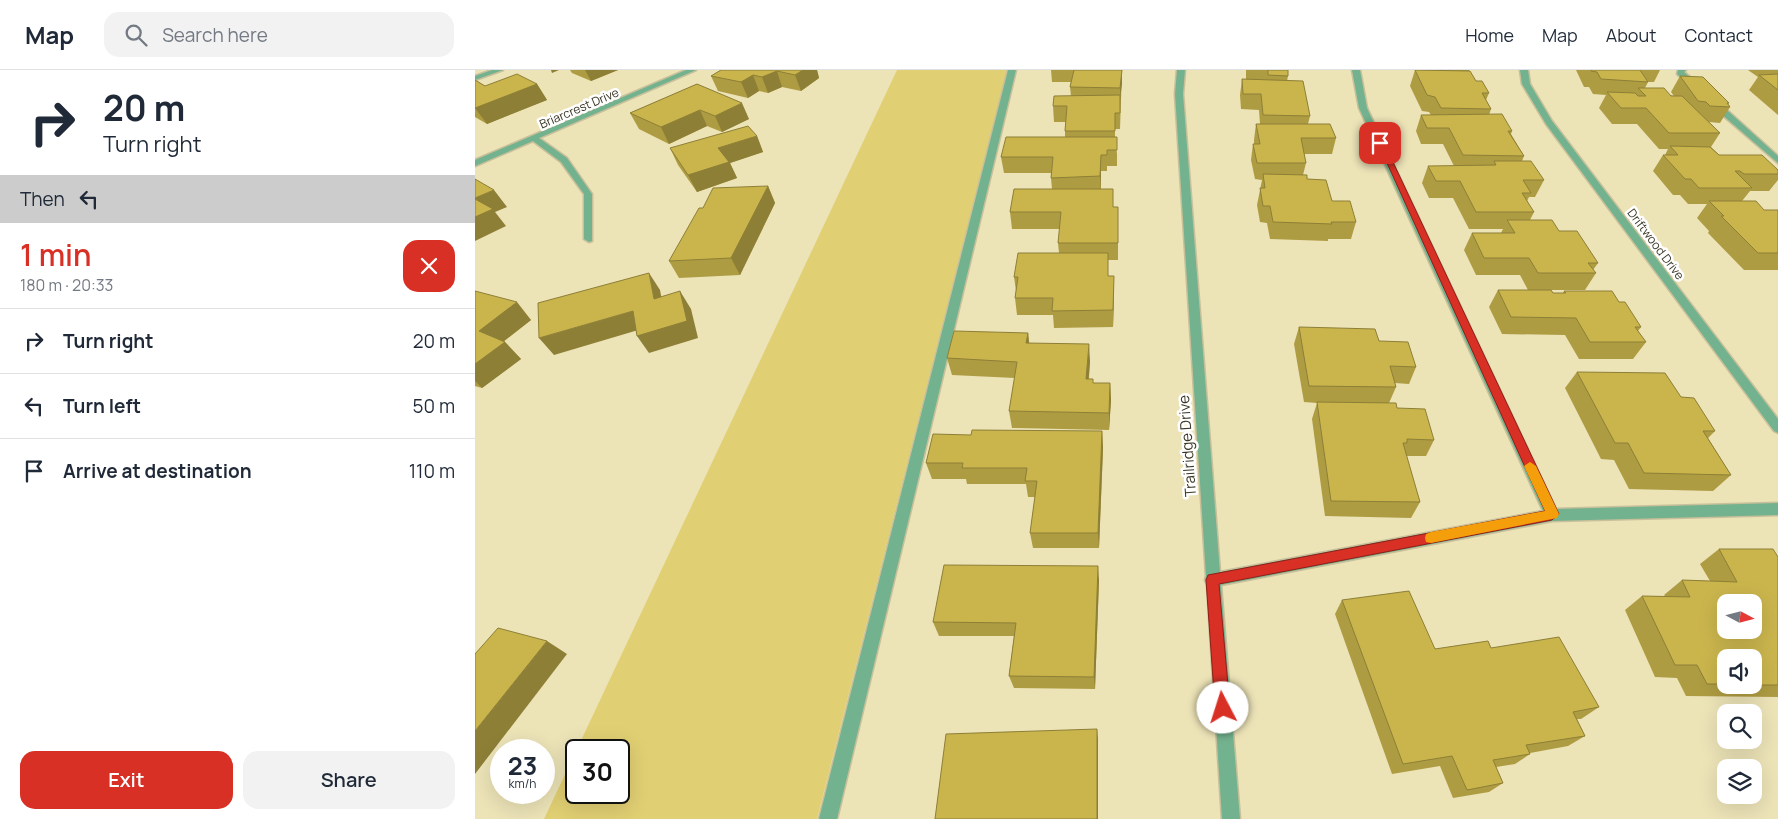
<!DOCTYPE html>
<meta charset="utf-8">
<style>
:root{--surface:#fff;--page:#f2f2f3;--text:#1f2937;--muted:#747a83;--line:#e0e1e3;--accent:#d93025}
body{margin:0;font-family:Manrope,sans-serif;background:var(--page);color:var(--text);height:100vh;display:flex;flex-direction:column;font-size:19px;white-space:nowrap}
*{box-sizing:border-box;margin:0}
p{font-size:16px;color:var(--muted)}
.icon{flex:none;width:28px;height:28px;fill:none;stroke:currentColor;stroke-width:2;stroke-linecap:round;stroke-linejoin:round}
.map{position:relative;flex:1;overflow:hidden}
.sheet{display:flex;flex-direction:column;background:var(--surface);width:475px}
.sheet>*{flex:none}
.banner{background:#fff;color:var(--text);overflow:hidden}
.needle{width:32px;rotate:97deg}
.buttons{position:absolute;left:1242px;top:524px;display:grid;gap:10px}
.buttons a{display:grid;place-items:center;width:45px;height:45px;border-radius:10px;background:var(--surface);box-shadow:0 5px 20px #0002;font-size:25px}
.speed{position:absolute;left:15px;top:669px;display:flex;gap:10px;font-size:25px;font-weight:700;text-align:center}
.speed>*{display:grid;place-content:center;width:65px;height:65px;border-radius:50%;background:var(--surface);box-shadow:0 5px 20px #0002;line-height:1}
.speed small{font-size:12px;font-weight:400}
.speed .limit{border:2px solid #111;border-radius:8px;background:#fff;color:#111}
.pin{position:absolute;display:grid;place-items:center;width:42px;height:42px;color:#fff;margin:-21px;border-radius:10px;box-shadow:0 2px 8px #0006}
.me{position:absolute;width:55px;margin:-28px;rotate:355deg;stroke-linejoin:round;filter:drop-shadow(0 0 4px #0008)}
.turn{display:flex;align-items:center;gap:18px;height:105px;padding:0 20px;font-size:22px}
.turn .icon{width:65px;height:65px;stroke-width:2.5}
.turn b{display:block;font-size:35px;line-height:42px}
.then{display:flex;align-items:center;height:48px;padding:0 20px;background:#0003;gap:10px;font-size:19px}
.round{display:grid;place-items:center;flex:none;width:52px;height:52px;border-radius:15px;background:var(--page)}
.head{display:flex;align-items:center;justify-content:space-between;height:85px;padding:0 20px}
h1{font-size:30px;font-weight:600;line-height:38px;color:var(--accent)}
.primary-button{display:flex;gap:10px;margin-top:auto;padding:10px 20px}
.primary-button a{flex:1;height:58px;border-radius:15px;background:var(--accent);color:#fff;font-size:20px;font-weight:600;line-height:58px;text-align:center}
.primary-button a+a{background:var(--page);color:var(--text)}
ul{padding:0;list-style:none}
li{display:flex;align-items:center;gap:15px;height:65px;padding:0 20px;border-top:1px solid var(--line)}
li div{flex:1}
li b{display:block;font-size:19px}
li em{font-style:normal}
header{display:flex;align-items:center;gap:30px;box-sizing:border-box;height:70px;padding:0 25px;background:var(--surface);border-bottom:1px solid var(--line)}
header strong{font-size:24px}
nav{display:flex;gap:28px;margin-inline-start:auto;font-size:18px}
.search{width:350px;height:45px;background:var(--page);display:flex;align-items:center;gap:12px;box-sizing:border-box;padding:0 18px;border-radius:15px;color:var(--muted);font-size:19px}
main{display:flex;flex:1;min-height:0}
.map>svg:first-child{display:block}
</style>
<header>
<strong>Map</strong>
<div class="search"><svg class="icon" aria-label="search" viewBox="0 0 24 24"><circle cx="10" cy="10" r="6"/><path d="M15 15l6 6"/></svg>Search here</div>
<nav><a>Home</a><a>Map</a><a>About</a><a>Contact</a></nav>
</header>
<main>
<section class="sheet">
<div class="banner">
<div class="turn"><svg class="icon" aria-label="right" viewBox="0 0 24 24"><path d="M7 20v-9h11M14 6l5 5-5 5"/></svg><div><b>20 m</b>Turn right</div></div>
<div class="then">Then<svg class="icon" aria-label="left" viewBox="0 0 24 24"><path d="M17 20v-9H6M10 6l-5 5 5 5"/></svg></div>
</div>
<div class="head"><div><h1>1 min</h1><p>180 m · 20:33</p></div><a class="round" style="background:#d93025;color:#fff"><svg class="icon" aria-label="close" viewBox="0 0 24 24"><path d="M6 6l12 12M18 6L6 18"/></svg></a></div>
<ul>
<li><svg class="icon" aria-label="right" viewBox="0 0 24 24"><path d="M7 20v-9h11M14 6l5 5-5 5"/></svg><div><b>Turn right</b></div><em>20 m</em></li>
<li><svg class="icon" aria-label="left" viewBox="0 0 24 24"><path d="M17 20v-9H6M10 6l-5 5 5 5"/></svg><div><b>Turn left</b></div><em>50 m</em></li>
<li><svg class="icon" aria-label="arrive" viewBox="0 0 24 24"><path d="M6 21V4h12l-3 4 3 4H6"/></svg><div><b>Arrive at destination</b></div><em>110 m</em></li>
</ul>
<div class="primary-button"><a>Exit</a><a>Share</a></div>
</section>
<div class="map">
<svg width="1303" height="749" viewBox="0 0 1303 749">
<rect width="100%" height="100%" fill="#ece3b7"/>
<path fill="#e1cf73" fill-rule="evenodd" d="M422 0H532L342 749H69ZM101 680H144V722H101Z"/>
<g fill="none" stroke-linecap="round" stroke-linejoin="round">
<g stroke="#c8c09a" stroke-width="3">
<g id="minor">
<path d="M17 0H28L0 10V6Z"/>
<path d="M211 0H221L64 68 92 88 117 124V171L114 172 109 169V124L86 92 58 71 0 96V90Z"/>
<path d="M533 0H541L362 749H344Z"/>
<path d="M702 0H710L708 24 745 502 1068 441 884 38 877 0H885L892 38 1081 439 1303 433V445L1077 451 746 515 765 749H747L732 515 730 510 731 506 700 24Z"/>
<path d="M1045 0H1053L1055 14 1077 51 1303 349V363L1299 361 1071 54 1047 14Z"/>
<path d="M1203 0H1211L1209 2 1224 15V19H1218L1202 4Z"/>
<path d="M1237 32H1243L1303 86V93L1237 36Z"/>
</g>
</g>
<use href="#minor" fill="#73b28e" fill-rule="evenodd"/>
</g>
<g fill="#ae9c42" fill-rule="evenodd">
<path d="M95 0H143L116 11 97 3Z"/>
<path d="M246 0H342L344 8 326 21 307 17 293 23 284 21 273 28 243 21 236 6Z"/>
<path d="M576 0H647L645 59H640V67L642 84V96H632V101H626V119L638 137 643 154V190H633V206L639 223 638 257 579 258 578 245H542L540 228 541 221 539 207 584 183 583 173 585 159H537L535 142 577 119 576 108V103H529L526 87 590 67V61L591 52H579L578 36 596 26 595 17 596 12H577Z"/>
<path d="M771 0H813V6L812 11 835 46 833 54 861 68 857 84H829L831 93 828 105 832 109 881 152 876 169H853V171L795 169 792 153 785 152 782 135 787 110 780 109 776 90 778 74H779V70L781 54H785L784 40 766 39 765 25 767 9 771 10Z"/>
<path d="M940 0H994V1L1001 11 1014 23 1011 30 1016 39 1014 45 1037 61 1036 64 1049 86 1047 91 1069 110 1060 127H1054L1052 131 1059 142 1055 150 1084 161 1123 193 1118 200 1121 203 1110 220H1076L1078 223H1088L1089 221 1144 232 1166 257 1163 261 1171 272 1158 289H1104L1090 265 1027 264 1014 237 1023 220H1053L1045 205H1001L989 180 997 163H1026L1028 159H994L978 128H954L947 113 953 96H979L968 74H946L941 61 946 45H956L954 42 947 41 935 16Z"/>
<path d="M1101 0H1185L1179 12H1172H1173L1170 18 1199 26 1196 22 1205 6 1254 33 1253 34 1255 37 1245 53 1234 52 1245 63 1236 77 1244 85 1303 100V110L1294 121H1275L1267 131 1289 140H1303V200H1269L1233 163 1234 161 1222 148 1232 134H1213L1205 125H1198L1178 101 1188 85H1190L1193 79H1184L1162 54H1137L1124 38 1131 25 1118 24 1114 17H1109Z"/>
<path d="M1273 0H1303V45L1274 20 1283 7Z"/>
<path d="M0 10 10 16 62 14 72 30 12 54 0 47Z"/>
<path d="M222 14 274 49 247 62 232 56 194 74 164 59 155 43Z"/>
<path d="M282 66 288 82 255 93 262 108 222 122 203 95 195 78Z"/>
<path d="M293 116 300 133 265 205 204 208 194 191 228 138Z"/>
<path d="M0 221 56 250 28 272H30L46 289 7 318 0 316Z"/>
<path d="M824 257 904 271 941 297 934 314 920 313 921 317 914 333 922 338 959 370 951 386H931L945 432 936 448 850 446 837 349 842 333 829 332 819 274Z"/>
<path d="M553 263 554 273 615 291 614 309 618 313H635L636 330 634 360 537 358 534 341 540 308 477 305 472 288Z"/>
<path d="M1102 302 1206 327 1240 361 1233 368 1256 405 1238 421 1154 419 1139 390 1126 389 1090 318Z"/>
<path d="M627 361 628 378 624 478H558L555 463 560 427H553L551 414H492L491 409H457L451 393 496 365Z"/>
<path d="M1244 479 1303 487V627L1211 626 1202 608 1180 607 1150 540 1167 526H1190L1189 525 1207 510 1235 511 1225 494ZM1251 588 1279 615H1251Z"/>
<path d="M624 510 620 619 539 618 534 606 539 566H464L458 552Z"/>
<path d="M867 530 960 579 1016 578 1124 637 1106 649H1102L1110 666 1093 676 1055 683V684L1040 694 1021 697 1028 713 1014 722 978 728 965 696 917 704 860 544Z"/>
</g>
<g fill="#8d7f36">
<path d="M76 0H84L77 3Z"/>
<path d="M110 0H143L116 11Z"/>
<path d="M328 0H342L344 8 326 21 320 5Z"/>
<path d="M647 0V14L645 29V59V18Z"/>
<path d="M302 1 307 17 293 23 287 7Z"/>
<path d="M278 5 284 21 273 28 266 12Z"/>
<path d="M62 14 72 30 12 54 0 38Z"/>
<path d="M267 33 274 49 247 62 240 46Z"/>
<path d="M225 40 232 56 194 74 186 57Z"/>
<path d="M282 66 288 82 255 93 262 108 222 122 213 105 243 78Z"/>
<path d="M626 85V123L625 106Z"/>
<path d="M293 116 300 133 265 205 256 188Z"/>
<path d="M19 120 32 137 20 142 31 156 0 171V128Z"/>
<path d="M174 203 185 220 190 246 179 229Z"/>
<path d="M639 206V223L638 257V240Z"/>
<path d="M205 221 216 239 223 268 174 283 162 266Z"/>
<path d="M42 232 56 250 20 278 4 261Z"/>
<path d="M158 241 170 258 79 285 64 268Z"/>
<path d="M553 263 555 280 551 273Z"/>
<path d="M30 272 46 289 7 318 0 311V294Z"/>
<path d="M614 274 615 291 612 326 611 309Z"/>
<path d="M635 313 636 330 634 360V343Z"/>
<path d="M627 361 628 378 624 478 623 463Z"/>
<path d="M623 496 624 510 620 619 619 607Z"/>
<path d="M72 571 92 584 0 704V661Z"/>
<path d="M622 659 623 669V749H622Z"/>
</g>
<g fill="#cab54d" stroke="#8d7f36" fill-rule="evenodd">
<path d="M246 0H328L320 5 302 1 287 7 278 5 266 12 236 6Z"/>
<path d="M599 0H647L645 18 595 17Z"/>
<path d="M793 0H813V6L793 5Z"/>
<path d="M940 0 995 1 1001 11H1007L1014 23H1007L1016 39 966 38 960 27 952 25Z"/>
<path d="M1116 0H1165L1173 12 1126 9 1122 2 1116 1Z"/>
<path d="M42 4 62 14 0 38V10L10 16Z"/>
<path d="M1303 4V20L1284 5Z"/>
<path d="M1205 6 1228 7 1254 33H1252L1255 37 1235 36 1231 32 1223 31Z"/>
<path d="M767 9 828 11 835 46 788 45 786 24H768Z"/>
<path d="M222 14 267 33 240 46 225 40 186 57 155 43Z"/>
<path d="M1163 18H1189L1196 26H1207L1245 63H1194L1171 38H1146L1132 22 1160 23 1163 26H1171Z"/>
<path d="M645 25V43H640V61H590L592 36H578L579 26Z"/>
<path d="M1027 44 1037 61H1033L1049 86 988 85 974 58H952L946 45Z"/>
<path d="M781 54H855L861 68H826L831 93H782L778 74H785Z"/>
<path d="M273 56 282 66 243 78 254 92 213 105 195 78Z"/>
<path d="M531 67H642V80H632V85H626L625 106 576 108 578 87H526Z"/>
<path d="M1195 76 1235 77 1244 85H1287L1303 100V104H1269L1265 101H1260L1277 118H1224L1216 109H1210L1188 85H1203Z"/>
<path d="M1019 91H1056L1069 110H1048L1056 123H1047L1059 142H1001L985 111H961L953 96 1021 95Z"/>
<path d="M788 104 832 105V109L851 110 857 131H875L881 152H856L857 154 798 152 795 136H788L785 118H790Z"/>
<path d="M0 109 19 120 0 128Z"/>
<path d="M293 116 256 188 194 191 224 138H228L238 118Z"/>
<path d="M539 119H638V137H643V173H583L586 142H535Z"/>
<path d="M0 129 18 139 0 147Z"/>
<path d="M1234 131H1281L1289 140H1303V183H1283L1246 146H1249Z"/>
<path d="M1032 150H1077L1084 161H1102L1123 193H1113L1121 203H1063L1054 188H1009L997 163H1040Z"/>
<path d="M543 183H633V206H639L638 240 577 241 578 228H540L543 207H539Z"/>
<path d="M174 203 179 229 205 221 212 251 162 266 158 241 64 268 63 233Z"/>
<path d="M1023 220H1076L1078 223H1091L1089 221H1137L1144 232H1150L1166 257H1160L1171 272H1115L1101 248 1036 247Z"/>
<path d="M0 221 42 232 4 261 30 272 0 294Z"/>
<path d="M824 257 900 259 904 271 933 272 941 297 915 296 921 317 834 316Z"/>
<path d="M479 261 553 263 551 273 614 274 611 309H618V313H635L634 343 534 341 542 292 472 288Z"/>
<path d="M1102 302 1190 303 1206 327 1219 328 1240 361H1228L1256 405 1169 403 1153 373H1140Z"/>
<path d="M842 332 921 333 922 338 950 339 959 370 932 369V373H928L945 432 856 431Z"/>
<path d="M497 360 627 361 623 463H555L562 411H550L552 398H487L488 393H451L458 364 496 365Z"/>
<path d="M1244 479H1298L1303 487V615H1279V588H1251V614H1232L1222 595H1200L1167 526 1215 527 1207 510 1262 512ZM1251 532H1279V560H1251Z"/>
<path d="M469 495 623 496 619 607 534 606 541 553 458 552Z"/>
<path d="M934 521 960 579 1013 571 1016 578 1084 567 1124 637 1098 642 1110 666 1051 675 1055 684 1018 690 1028 713 992 720 977 686 928 694 867 530Z"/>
<path d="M23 558 72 571 0 661V584Z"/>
<path d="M622 659V749H460L471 664Z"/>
</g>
<path fill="#d93025" stroke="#8d1f18" d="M902 71 909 73 1084 444 1077 450 744 514 755 638 753 644 748 646 742 644 740 638 731 510 733 505 1070 441Z"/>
<path fill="#f59e0b" d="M1055 392 1061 396 1084 444 1082 448 956 473 951 472 950 468 951 464 956 462 1070 441 1049 396Z"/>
<g text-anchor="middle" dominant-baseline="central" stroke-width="5" stroke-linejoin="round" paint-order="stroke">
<g font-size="12" fill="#393624" stroke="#fff">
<text transform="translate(104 38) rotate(-23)">Briarcrest Drive</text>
<text transform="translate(1181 174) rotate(53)">Driftwood Drive</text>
</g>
<g font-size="15" fill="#393624" stroke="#fff">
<text transform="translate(712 376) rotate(-94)">Trailridge Drive</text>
</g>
</g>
</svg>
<div class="buttons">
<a><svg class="needle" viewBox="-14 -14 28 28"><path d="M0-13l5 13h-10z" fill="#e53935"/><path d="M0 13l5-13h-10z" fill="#747a83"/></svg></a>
<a><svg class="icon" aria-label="sound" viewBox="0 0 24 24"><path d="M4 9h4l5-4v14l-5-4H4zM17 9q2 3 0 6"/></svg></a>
<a><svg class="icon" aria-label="search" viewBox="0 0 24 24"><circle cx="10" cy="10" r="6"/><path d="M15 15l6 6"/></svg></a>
<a><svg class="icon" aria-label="layers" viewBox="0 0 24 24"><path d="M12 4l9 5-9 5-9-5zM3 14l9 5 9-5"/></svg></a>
</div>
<div class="speed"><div>23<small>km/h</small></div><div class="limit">30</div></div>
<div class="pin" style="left:905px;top:73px;background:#d93025"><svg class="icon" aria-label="arrive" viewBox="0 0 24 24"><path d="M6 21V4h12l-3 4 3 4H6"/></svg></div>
<svg class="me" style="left:748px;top:638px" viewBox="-20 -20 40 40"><circle r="19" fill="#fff"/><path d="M0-13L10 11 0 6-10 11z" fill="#d93025"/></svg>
</div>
</main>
